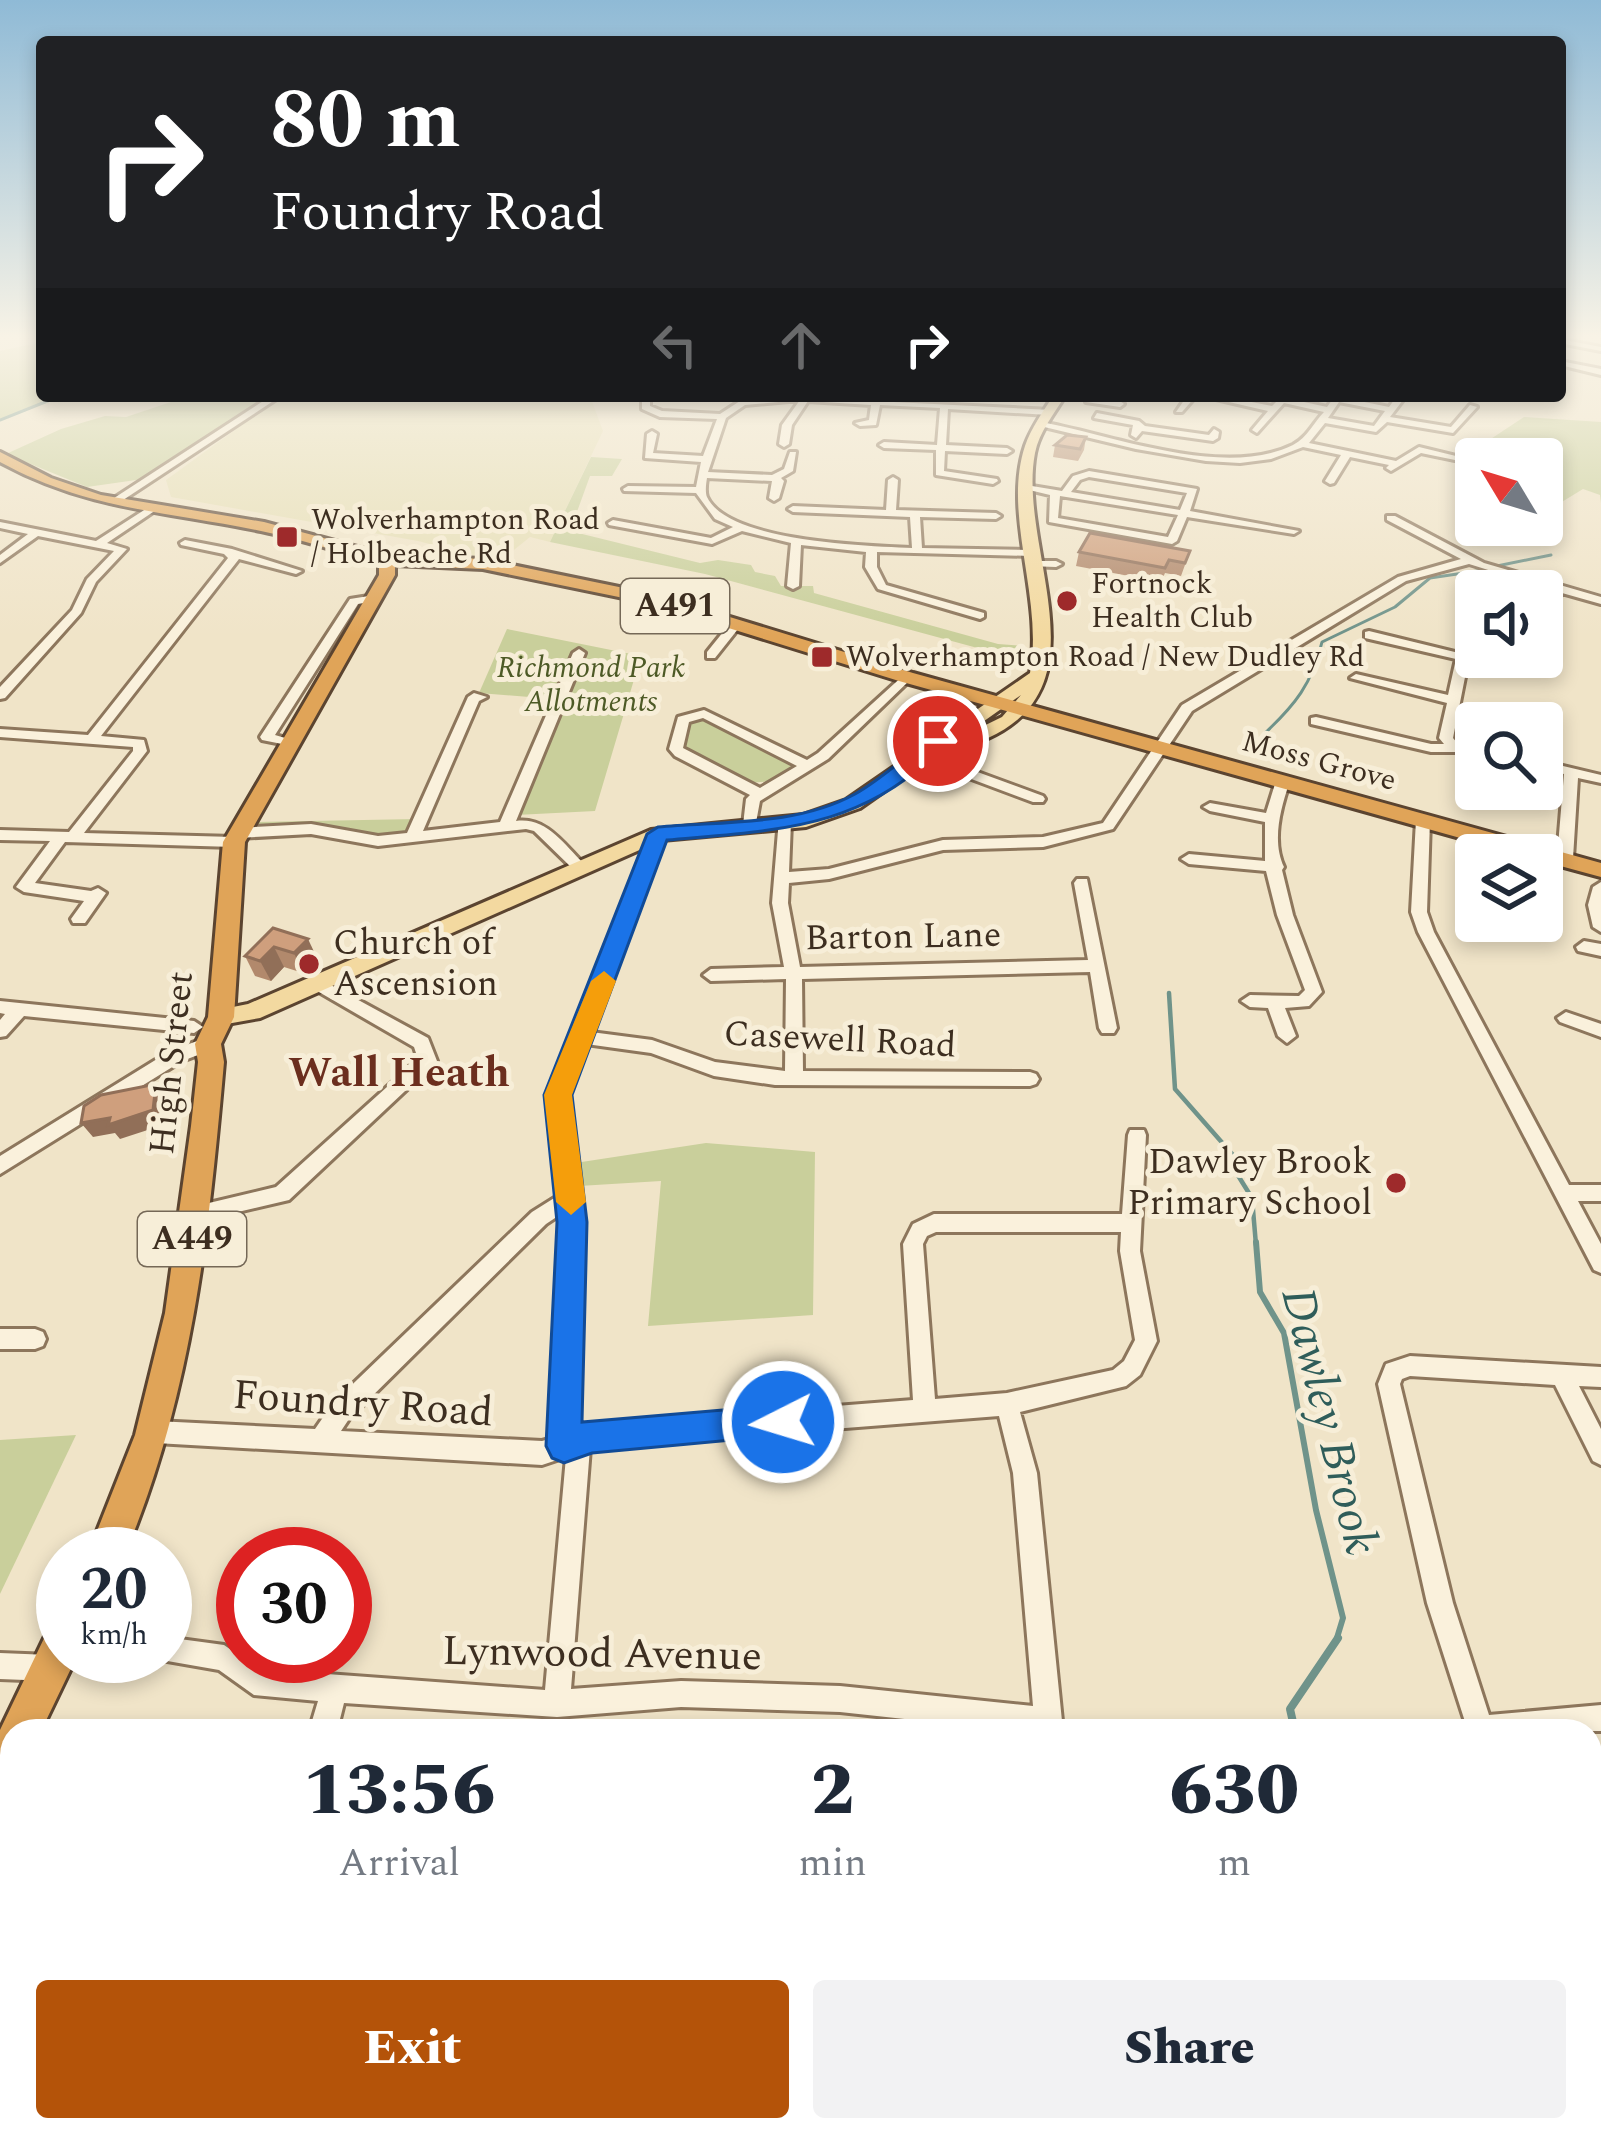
<!DOCTYPE html>
<style>
:root{--surface:#fff;--page:#f2f2f3;--text:#1f2937;--muted:#747a83;--accent:#b45309}
body{margin:0;font-family:Spectral,serif;background:var(--page);color:var(--text);height:100vh;display:flex;flex-direction:column;font-size:45px;white-space:nowrap}
*{box-sizing:border-box;margin:0}
p{font-size:39px;color:var(--muted)}
.icon{flex:none;width:66px;height:66px;fill:none;stroke:currentColor;stroke-width:2;stroke-linecap:round;stroke-linejoin:round}
.map{position:relative;flex:1;overflow:hidden}
.panel{position:absolute;left:0px;top:1719px;width:1602px;height:423px;display:flex;flex-direction:column;background:var(--surface);border-radius:36px 36px 0 0;box-shadow:0 6px 18px #0003}
.panel>*{flex:none}
.guide{position:absolute;left:36px;top:36px;width:1530px;height:366px;border-radius:12px;box-shadow:0 6px 18px #0003;background:#202124;color:#fff;overflow:hidden}
.needle{width:78px;rotate:308deg}
.fabs{position:absolute;left:1455px;top:438px;display:grid;gap:24px}
.fabs a{display:grid;place-items:center;width:108px;height:108px;border-radius:12px;background:var(--surface);box-shadow:0 6px 18px #0003;font-size:60px}
.speed{position:absolute;left:36px;top:1527px;display:flex;gap:24px;font-size:60px;font-weight:700;text-align:center}
.speed>*{display:grid;place-content:center;width:156px;height:156px;border-radius:50%;background:var(--surface);box-shadow:0 6px 18px #0003;line-height:1}
.speed small{font-size:30px;font-weight:400}
.speed .limit{border:18px solid #d22;background:#fff;color:#111}
.pin{position:absolute;display:grid;place-items:center;width:102px;height:102px;color:#fff;margin:-51px;border:6px solid #fff;border-radius:50%;box-shadow:0 3px 12px #0007}
.me{position:absolute;width:132px;margin:-66px;rotate:265deg;stroke-linejoin:round;filter:drop-shadow(0 0 9px #0008)}
.turn{display:flex;align-items:center;gap:42px;height:252px;padding:0 36px;font-size:54px}
.turn .icon{width:156px;height:156px;stroke-width:2.5}
.turn b{display:block;font-size:84px;line-height:102px}
.lanes{display:flex;align-items:center;height:114px;padding:0 36px;background:#0003;justify-content:center;gap:60px;direction:ltr}
.lanes .off{opacity:.35}
.eta{display:flex;justify-content:space-evenly;align-items:center;height:204px;text-align:center}
.eta b{font-size:72px;font-weight:800;line-height:84px}
.button{display:flex;gap:24px;margin-top:auto;padding:24px 36px}
.button a{flex:1;height:138px;border-radius:12px;background:var(--accent);color:#fff;font-size:48px;font-weight:800;line-height:138px;text-align:center}
.button a+a{background:var(--page);color:var(--text)}
.map>svg:first-child{display:block}
</style>
<div class="map">
<svg width="1601" height="2141" viewBox="0 0 1601 2141">
<rect width="100%" height="100%" fill="#f0e4c8"/>
<path fill="#e6deb5" d="M282 396H590L603 431 550 542 530 537 499 562 418 541 171 497 166 480Z"/>
<g fill="#c9cf9b">
<path d="M42 342V396H65L0 420V351Z"/>
<path d="M189 396H271L143 479 87 487 6 454 61 429 105 416 126 417Z"/>
<path d="M1524 417 1601 422V503L1600 495 1583 489 1552 508 1542 504V459L1498 451 1468 454Z"/>
<path d="M591 457 622 459 612 476H590L570 531 700 563 718 560 751 565 755 572 775 576 781 586H813L814 593 998 644 1024 646 1029 662 705 574 550 542Z"/>
<path d="M507 629 641 656 595 811 516 815 554 699 479 693Z"/>
<path d="M697 715 792 761 793 770C750 799 722 770 681 749L683 726Z"/>
<path d="M418 819 408 834 393 838 253 827 255 822Z"/>
<path d="M706 1143 815 1152 813 1315 648 1326 661 1181 579 1186 575 1163Z"/>
<path d="M76 1435 0 1594V1440Z"/>
</g>
<g fill="none" stroke-linecap="round" stroke-linejoin="round">
<g stroke="#6f938a" stroke-width="3">
<path d="M0 420 60 396"/>
<path d="M1492 567 1551 555"/>
<path d="M1264 734C1295 705 1312 684 1322 642L1395 607 1430 578 1484 570"/>
</g>
<path stroke="#6f938a" stroke-width="4.5" d="M1169 993 1175 1089 1233 1155 1234 1169 1252 1198 1256 1245"/>
<path stroke="#6f938a" stroke-width="6" d="M1256 1242 1260 1292 1284 1333 1316 1510 1343 1618 1336 1641"/>
<path stroke="#6f938a" stroke-width="8" d="M1295 1731 1290 1709 1338 1638"/>
<g stroke="#8d765c" stroke-width="6">
<g id="minor">
<path d="M1560 339 1601 347V351L1560 343Z"/>
<path d="M1560 361 1601 369V375L1560 365Z"/>
<path d="M271 396H281L117 504 108 502Z"/>
<path d="M642 396H650V406L662 411 720 414 740 401 774 396 1052 410 1049 415 948 409 946 445 1007 448 1012 451 1007 454 945 451 944 471 997 479 998 481 993 484 936 475V450L884 448 879 445 884 442 937 445 940 408 880 405 876 425 860 426 855 423 869 420 871 405 808 401 792 425 789 444 784 447 779 444 782 425 800 400 745 405 726 418 708 472 772 475 784 469 790 452H796L793 471 781 478 784 481 779 498 774 501 769 498 772 481 707 478C706 484 705 492 707 497 728 542 867 546 912 548L910 517 793 512 788 509 793 506 886 510 888 480 893 477 898 480 896 510 996 513 1001 516 996 519 920 517 922 548 1031 550 1036 553 1031 556 877 552V567L886 585 984 613V617L980 619 878 589 865 567 866 552 801 545 799 586 793 589 787 586 791 543 742 531 712 544 609 525 608 523 613 520 711 538 733 527 715 519 696 493 624 491 623 489 628 486 696 487 701 462 645 458 647 434 652 431 657 434 653 453 703 456 717 419 660 417 642 409Z"/>
<path d="M1187 396H1196L1182 412H1176Z"/>
<path d="M1203 396H1221L1272 406 1281 397 1327 407 1335 396 1389 407 1397 396H1406L1390 417 1451 427 1470 405 1477 407 1453 433 1387 422 1376 432 1325 423 1309 443 1396 461 1419 447 1460 457 1455 460 1421 453 1391 471 1386 468 1389 465 1350 457 1334 483 1330 484 1325 481 1341 455 1303 447 1271 459 1240 463 1206 461 1136 449 1036 425 1041 422C1113 435 1223 479 1293 445 1308 437 1314 422 1324 412L1284 403 1257 433 1252 430 1268 411ZM1339 402 1385 411 1374 426 1328 418Z"/>
<path d="M1089 397 1120 401 1124 404 1120 407 1086 402Z"/>
<path d="M1097 413 1139 421 1145 426 1209 435 1214 429 1219 432 1218 438 1213 441 1142 431 1136 438 1131 435 1133 425 1094 418Z"/>
<path d="M1089 471 1197 489 1190 511 1299 531 1294 534 1187 517 1177 541 1172 544 1049 522 1050 495 1021 488 1026 485 1062 491 1073 476ZM1089 477 1187 493 1180 510 1071 492 1080 480ZM1060 496 1178 515 1168 537 1058 518Z"/>
<path d="M152 505 157 508 156 510 107 543 127 549 96 582 81 613 5 698 0 699V687L72 610 87 579 114 551 38 536 0 563V555L28 534 0 528V522L96 541Z"/>
<path d="M1387 516H1395L1484 563 1601 597V604L1562 593 1546 622 1542 623V609L1553 590 1469 564 1406 581 1192 711 1113 829 1043 847 943 850 829 879 789 883 788 903 800 967 1088 960 1074 883 1077 879H1087L1117 1028 1114 1033H1102L1099 1028 1090 972 802 979 803 1071 1030 1072 1036 1074 1039 1079 1036 1084 1030 1086 775 1085 714 1076 651 1053 586 1044 567 1095 582 1222 576 1430 593 1425 913 1400 903 1244 913 1224 934 1214H1122L1128 1135 1130 1130H1144L1146 1135 1140 1251 1157 1341 1140 1375 1126 1386 1020 1412 1037 1473 1063 1731H1015L840 1712 681 1707 557 1717 344 1703 337 1731H309L318 1701 254 1695 219 1670 156 1659 155 1656H165V1637L224 1645 259 1669 545 1690 566 1457 542 1465 156 1443 148 1440 145 1432 148 1424 156 1421 315 1429 333 1403 532 1212 559 1195 549 1095 653 831 658 829 665 834 591 1032 652 1040 715 1062 785 1071 786 979 711 981 703 975 711 969 784 967 772 903 779 819H789L791 822 789 872 829 869 943 840 1043 837 1103 823 1182 705 1398 577 1461 559 1387 520ZM561 1214 553 1438 542 1441 341 1431 349 1419 546 1224ZM936 1232H1121L1120 1251 1135 1340 1124 1361 1113 1370 1007 1393 935 1399 923 1244 927 1236ZM999 1416 1013 1473 1033 1706 840 1686 681 1681 571 1689 590 1448Z"/>
<path d="M185 540 232 549 302 571 296 574 239 559 101 736 144 740 147 751 84 833 234 837 241 842 234 847 65 842 35 883 91 891 98 888 106 893 85 923H73L71 919 84 901 24 892 16 887 50 841 0 840V830L69 832 133 751V747L0 737V729L88 735 228 558 224 554 181 545 180 543Z"/>
<path d="M1033 561H1056L1062 564 1056 567 1029 566V562Z"/>
<path d="M375 595 381 598 379 600 358 604 275 735 292 740V746L262 740 260 737 350 599Z"/>
<path d="M732 621 742 624 715 658H707V652Z"/>
<path d="M1369 631 1467 655 1476 652V657H1481L1468 662 1453 738 1458 744H1476V752H1431L1311 724V718L1316 717 1431 744H1444L1439 738 1447 703 1350 678 1356 674 1448 695 1456 659 1365 638V632Z"/>
<path d="M579 649 585 653 516 821C546 817 563 843 583 863V869H573L534 831 526 829 378 846 311 834 238 838 231 833 238 828 311 824 378 836 407 833 468 697 474 693 487 697 479 701 423 831 500 822 573 653Z"/>
<path d="M906 673 910 674V680L828 759 760 801 755 828 750 830 743 825 746 799 750 795 675 756 669 749 678 717 704 710 807 760 818 753ZM703 718 797 766 760 788 683 748 689 722Z"/>
<path d="M931 755 1043 796 1045 799 1043 802H1033L926 762 924 759Z"/>
<path d="M1542 761 1601 775V783L1578 778 1573 858 1565 863 1557 858 1564 774 1542 769Z"/>
<path d="M1282 780 1289 784C1280 810 1272 842 1284 867L1282 870 1293 915 1322 992 1309 1006 1285 1008 1296 1036 1287 1043 1278 1036 1268 1008 1250 1007 1241 1001 1250 995 1299 996 1305 990 1277 915 1266 871 1189 864 1181 859 1189 854 1265 861V822L1210 811 1203 807 1210 803 1266 813 1275 784Z"/>
<path d="M1423 815 1430 820 1427 912 1434 932 1569 1185H1601V1201H1578L1601 1244V1273L1594 1270 1418 932 1411 912 1416 820Z"/>
<path d="M1601 882V932L1593 927 1588 905 1593 887Z"/>
<path d="M1584 941 1601 944V956L1578 951 1576 947Z"/>
<path d="M318 978 428 1038 437 1061 289 1200 195 1222 188 1220 185 1214 188 1208 276 1187 418 1059 414 1047 312 988 310 984Z"/>
<path d="M0 1001 194 1021 203 1027 194 1033 24 1016 6 1036 0 1037V1020L5 1014 0 1013Z"/>
<path d="M1566 1012 1601 1024V1037L1560 1022 1557 1018Z"/>
<path d="M208 1037 217 1044 214 1049 182 1061 0 1174V1156L170 1051Z"/>
<path d="M0 1329H35L43 1332 46 1339 43 1346 35 1349H0Z"/>
<path d="M1410 1356 1601 1367V1387L1579 1386 1601 1429V1465L1593 1461 1555 1385 1410 1376 1402 1379 1400 1384 1453 1603 1489 1715 1601 1705V1731H1468L1427 1603 1378 1384 1386 1364Z"/>
<path d="M0 1653 50 1655 59 1659 63 1668 59 1677 50 1681 0 1679Z"/>
<path d="M1590 1984 1601 1988V2043L1590 2038Z"/>
<path d="M195 2130H227L225 2141H193Z"/>
<path d="M659 2130H691L695 2141H663Z"/>
<path d="M1116 2130H1148L1150 2141H1118Z"/>
<path d="M1452 2130H1484L1488 2141H1456Z"/>
</g>
</g>
<g stroke="#5b4430" stroke-width="6">
<path id="major" d="M1053 396H1065C1054 414 1039 432 1035 453 1017 548 1107 684 988 738 973 745 953 758 937 754L860 808 806 827 662 840 260 1018 221 1025 213 1023 209 1017 213 1011 248 1004 651 830 803 815 846 800 1030 673C1044 599 1002 515 1025 446 1031 428 1043 412 1053 396ZM1021 695 1002 717 963 736Z"/>
</g>
<g stroke="#5b4430" stroke-width="6">
<g id="highway">
<path d="M0 452 51 478 101 495 264 522 387 555 483 559 658 595 913 673 1601 863V877L1542 861V855H1521L899 681 648 603 483 569 395 565V575L245 842 234 1017 221 1044 224 1062C209 1232 192 1395 125 1554H88L135 1435 165 1313 191 1126 198 1062 195 1044 208 1017 223 842 379 575V563C340 552 300 539 261 531 165 511 88 510 0 462Z"/>
<path d="M63 1623V1656H77L41 1731H12V1793L0 1798V1730L49 1628Z"/>
</g>
</g>
<use href="#minor" fill="#faf1dc" fill-rule="evenodd"/>
<use href="#major" fill="#f3d9a0" fill-rule="evenodd"/>
<use href="#highway" fill="#e0a458" fill-rule="evenodd"/>
</g>
<g fill="#b2896c">
<path d="M1086 437 1084 450 1078 461 1053 457 1055 445Z"/>
<path d="M1190 551 1181 576 1165 573 1161 582 1076 566 1079 552Z"/>
<path d="M273 928 317 958 303 973 284 967 271 981 255 976 245 956Z"/>
</g>
<g fill="#916f58">
<path d="M308 939 317 958 303 973 294 953Z"/>
<path d="M274 947 284 967 271 981 260 961Z"/>
<path d="M156 1084 166 1099 163 1125 120 1139 115 1133 93 1137 81 1123Z"/>
</g>
<g fill="#cf9f7d" stroke="#916f58" stroke-width="3">
<path d="M1067 435 1086 437 1080 449 1055 445Z"/>
<path d="M1090 533 1190 551 1185 563 1169 560 1165 568 1079 552Z"/>
<path d="M273 928 308 939 294 953 274 947 260 961 245 956Z"/>
<path d="M156 1084 153 1110 108 1125 110 1118 81 1123 84 1106 101 1095Z"/>
</g>
<linearGradient id="sky" x2="0" y2="1"><stop stop-color="#8fbad6"/><stop offset="0.53" stop-color="#f8f3e6"/><stop offset="1" stop-color="#f8f3e6" stop-opacity="0"/></linearGradient>
<rect width="1601" height="636" fill="url(#sky)"/>
<path fill="#1a73e8" stroke="#114b97" stroke-width="3" d="M931 737 948 741C867 830 778 830 667 840L572 1095 587 1222 582 1422 783 1405 795 1410 800 1422 795 1434 592 1453 564 1463 552 1458 546 1446 557 1222 544 1095 647 834 658 827C723 821 797 826 855 794 882 779 906 756 931 737Z"/>
<path fill="#f59e0b" d="M604 971 616 981 572 1095 586 1202 571 1215 556 1202 544 1095 591 981Z"/>
<g fill="#9e2a2b" stroke="#f7eed8" stroke-width="4.5">
<rect x="275" y="525" width="24" height="24" rx="6"/>
<circle cx="1067" cy="601" r="12"/>
<rect x="810" y="645" width="24" height="24" rx="6"/>
<circle cx="309" cy="964" r="12"/>
<circle cx="1396" cy="1183" r="12"/>
</g>
<g text-anchor="middle" dominant-baseline="central" stroke-width="10" stroke-linejoin="round" paint-order="stroke">
<g font-size="30" fill="#3d2e20" stroke="#f7eed8" text-anchor="start">
<text x="311" y="520">Wolverhampton Road<tspan x="311" dy="34">/ Holbeache Rd</tspan></text>
<text x="1091" y="584">Fortnock<tspan x="1091" dy="34">Health Club</tspan></text>
<text x="846" y="657">Wolverhampton Road / New Dudley Rd</text>
</g>
<g font-size="30" font-style="italic" fill="#4d5a26" stroke="#f7eed8">
<text x="591" y="668">Richmond Park<tspan x="591" dy="34">Allotments</tspan></text>
</g>
<g font-size="30" fill="#3d2e20" stroke="#f7eed8">
<text transform="translate(1319 761) rotate(15)">Moss Grove</text>
</g>
<g fill="#f7eed8" stroke="#756857" stroke-width="3">
<rect x="621" y="579" width="108" height="54" rx="9"/>
<rect x="138" y="1212" width="108" height="54" rx="9"/>
</g>
<g font-size="33" font-weight="bold" fill="#3d2e20">
<text x="675" y="606">A491</text>
<text x="192" y="1239">A449</text>
</g>
<g font-size="36" fill="#3d2e20" stroke="#f7eed8">
<text transform="translate(903 937) rotate(-1)">Barton Lane</text>
<text transform="translate(840 1040) rotate(3)">Casewell Road</text>
<text transform="translate(172 1063) rotate(-84)">High Street</text>
</g>
<g font-size="36" fill="#3d2e20" stroke="#f7eed8" text-anchor="start">
<text x="333" y="943">Church of<tspan x="333" dy="41">Ascension</tspan></text>
<text x="1372" y="1162" text-anchor="end">Dawley Brook<tspan x="1372" dy="41">Primary School</tspan></text>
</g>
<g font-size="42" font-weight="bold" fill="#6b2e1e" stroke="#f7eed8">
<text x="399" y="1073">Wall Heath</text>
</g>
<g font-size="42" fill="#3d2e20" stroke="#f7eed8">
<text transform="translate(363 1404) rotate(4)">Foundry Road</text>
<text transform="translate(602 1654) rotate(1)">Lynwood Avenue</text>
</g>
<g font-size="48" font-style="italic" fill="#2f5d5a" stroke="#f7eed8">
<text transform="translate(1329 1421) rotate(76)">Dawley Brook</text>
</g>
</g>
</svg>
<div class="fabs">
<a><svg class="needle" viewBox="-14 -14 28 28"><path d="M0-13l5 13h-10z" fill="#e53935"/><path d="M0 13l5-13h-10z" fill="#747a83"/></svg></a>
<a><svg class="icon" aria-label="sound" viewBox="0 0 24 24"><path d="M4 9h4l5-4v14l-5-4H4zM17 9q2 3 0 6"/></svg></a>
<a><svg class="icon" aria-label="search" viewBox="0 0 24 24"><circle cx="10" cy="10" r="6"/><path d="M15 15l6 6"/></svg></a>
<a><svg class="icon" aria-label="layers" viewBox="0 0 24 24"><path d="M12 4l9 5-9 5-9-5zM3 14l9 5 9-5"/></svg></a>
</div>
<div class="speed"><div>20<small>km/h</small></div><div class="limit">30</div></div>
<div class="pin" style="left:938px;top:741px;background:#d93025"><svg class="icon" aria-label="arrive" viewBox="0 0 24 24"><path d="M6 21V4h12l-3 4 3 4H6"/></svg></div>
<svg class="me" style="left:783px;top:1422px" viewBox="-20 -20 40 40"><circle r="17" fill="#1a73e8" stroke="#fff" stroke-width="3"/><path d="M0-11L8 9 0 5-8 9z" fill="#fff"/></svg>
<div class="guide">
<div class="turn"><svg class="icon" aria-label="right" viewBox="0 0 24 24"><path d="M7 20v-9h11M14 6l5 5-5 5"/></svg><div><b>80 m</b>Foundry Road</div></div>
<div class="lanes"><svg class="icon off" aria-label="left" viewBox="0 0 24 24"><path d="M17 20v-9H6M10 6l-5 5 5 5"/></svg><svg class="icon off" aria-label="ahead" viewBox="0 0 24 24"><path d="M12 20V5M6 11l6-6 6 6"/></svg><svg class="icon" aria-label="right" viewBox="0 0 24 24"><path d="M7 20v-9h11M14 6l5 5-5 5"/></svg></div>
</div>
<section class="panel">
<div class="eta">
<div><b>13:56</b><p>Arrival</p></div>
<div><b>2</b><p>min</p></div>
<div><b>630</b><p>m</p></div>
</div>
<div class="button"><a>Exit</a><a>Share</a></div>
</section>
</div>
